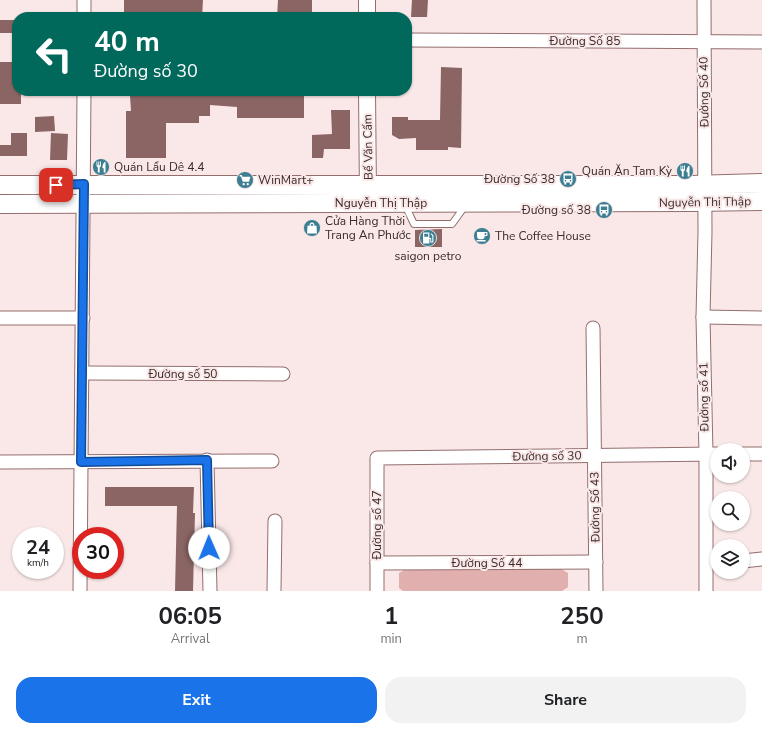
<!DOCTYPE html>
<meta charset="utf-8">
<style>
:root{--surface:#fff;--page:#f2f2f2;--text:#202124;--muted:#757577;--accent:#1a73e8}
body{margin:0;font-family:"Nunito Sans",sans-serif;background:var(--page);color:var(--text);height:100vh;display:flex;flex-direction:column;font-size:15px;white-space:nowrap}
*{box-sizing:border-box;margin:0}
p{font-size:13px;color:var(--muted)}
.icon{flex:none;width:22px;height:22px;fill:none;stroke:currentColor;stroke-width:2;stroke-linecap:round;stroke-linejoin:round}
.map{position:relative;height:591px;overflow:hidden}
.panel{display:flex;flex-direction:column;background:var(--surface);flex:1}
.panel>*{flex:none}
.guide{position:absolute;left:12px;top:12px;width:400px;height:84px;border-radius:16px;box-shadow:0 1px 3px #0004;background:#00695c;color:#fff;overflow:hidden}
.buttons{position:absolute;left:710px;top:443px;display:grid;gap:8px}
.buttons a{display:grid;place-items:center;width:40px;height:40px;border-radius:50%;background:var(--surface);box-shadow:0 1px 3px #0004;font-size:20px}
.speed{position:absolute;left:12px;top:527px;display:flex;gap:8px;font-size:20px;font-weight:700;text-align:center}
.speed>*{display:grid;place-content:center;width:52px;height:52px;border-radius:50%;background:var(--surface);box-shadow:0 1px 3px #0004;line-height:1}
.speed small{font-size:10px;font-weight:400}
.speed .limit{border:6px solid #d22;background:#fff;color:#111}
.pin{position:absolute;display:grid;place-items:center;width:34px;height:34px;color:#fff;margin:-17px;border-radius:8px;box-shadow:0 2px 6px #0006}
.me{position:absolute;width:44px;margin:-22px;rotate:359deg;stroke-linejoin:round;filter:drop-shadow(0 0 3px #0008)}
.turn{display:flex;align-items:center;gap:14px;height:84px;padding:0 16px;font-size:18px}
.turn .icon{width:52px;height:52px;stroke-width:2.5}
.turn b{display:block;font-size:28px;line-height:34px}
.eta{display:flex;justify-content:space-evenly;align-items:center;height:68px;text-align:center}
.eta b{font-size:24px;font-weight:700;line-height:28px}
.button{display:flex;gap:8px;margin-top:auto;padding:8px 16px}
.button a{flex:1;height:46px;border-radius:16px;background:var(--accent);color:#fff;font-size:16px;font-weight:700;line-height:46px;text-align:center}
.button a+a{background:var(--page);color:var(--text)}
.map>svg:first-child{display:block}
</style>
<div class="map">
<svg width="762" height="591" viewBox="0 0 762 591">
<rect width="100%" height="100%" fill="#f9e8e7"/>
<path fill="#e1afae" d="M558 567 568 573V587L562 591H403L399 588V573L408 568Z"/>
<g fill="#8a6564">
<path d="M124 0H203L202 17H124Z"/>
<path d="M278 0H312V17H277Z"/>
<path d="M412 0H428L427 17H411Z"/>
<rect x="0" y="20" width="17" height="13"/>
<path d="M0 62H17V91H21V104H0Z"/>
<path d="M441 67 462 68 461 148 448 147V150H416V138L399 139 392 135V117H408V120H440Z"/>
<path d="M179 91H272V94H304V118H237V107L210 105V116H199V123H166V158H126V111H131L130 96H179Z"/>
<path d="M331 110H350V149H324L323 158H312V135L332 134Z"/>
<path d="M54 116 55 131 35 132V117Z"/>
<path d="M11 133H27V156H0V145H11Z"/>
<path d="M51 133 68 134 67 160H50Z"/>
<path d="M442 229V247H415V230Z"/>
<path d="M105 487H194L193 513H195L193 591H175L177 506H105Z"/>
</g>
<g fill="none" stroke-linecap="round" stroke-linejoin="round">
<g stroke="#936e6d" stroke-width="8">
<path id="service" d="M405 205 414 224H452L465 206"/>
</g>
<g stroke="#936e6d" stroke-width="15">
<g id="minor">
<path d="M84 0V17"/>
<path d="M704 0 705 232 703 317 706 454V591"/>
<path d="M407 40 762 42"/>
<path d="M703 317 762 318"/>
<path d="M0 318H83"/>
<path d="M593 328 596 591"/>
<path d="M82 373 283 374"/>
<path d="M743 454H762"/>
<path d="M207 460 210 591"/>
<path d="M0 462 272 461"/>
<path d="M743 561 762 559"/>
<path d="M377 563 596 562"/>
<path d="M80 591 84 91"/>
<path d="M274 591 275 521"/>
<path d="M377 591V458L717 454"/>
</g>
</g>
<g stroke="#936e6d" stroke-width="18">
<g id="tertiary">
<path d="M367 17V0"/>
<path d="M367 91 368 197"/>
</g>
</g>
<g stroke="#936e6d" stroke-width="20">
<g id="secondary">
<path d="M0 185H691L762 183"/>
<path d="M0 204 691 202 762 201"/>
</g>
</g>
<use href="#service" stroke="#fff" stroke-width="6"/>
<use href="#minor" stroke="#fff" stroke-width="13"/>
<use href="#tertiary" stroke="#fff" stroke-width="16"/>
<use href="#secondary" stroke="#fff" stroke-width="18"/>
</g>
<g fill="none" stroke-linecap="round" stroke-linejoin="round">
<g stroke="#114b97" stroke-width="10">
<path id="route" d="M56 185 84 184 81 462 207 460 209 548"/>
</g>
<use href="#route" stroke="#1a73e8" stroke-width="7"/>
</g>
<defs>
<g id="restaurant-disc" transform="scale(0.9)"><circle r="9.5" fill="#3e7e92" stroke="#f9e8e7"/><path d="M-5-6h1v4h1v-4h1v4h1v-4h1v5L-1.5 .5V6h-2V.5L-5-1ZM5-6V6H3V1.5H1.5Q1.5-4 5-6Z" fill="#fff"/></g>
<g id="bus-disc" transform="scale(0.9)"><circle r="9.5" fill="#3e7e92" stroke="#f9e8e7"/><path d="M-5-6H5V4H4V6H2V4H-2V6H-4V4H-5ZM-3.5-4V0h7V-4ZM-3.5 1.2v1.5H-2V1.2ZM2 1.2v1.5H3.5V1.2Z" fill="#fff"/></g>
<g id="supermarket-disc" transform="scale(0.9)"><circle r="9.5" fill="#3e7e92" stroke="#f9e8e7"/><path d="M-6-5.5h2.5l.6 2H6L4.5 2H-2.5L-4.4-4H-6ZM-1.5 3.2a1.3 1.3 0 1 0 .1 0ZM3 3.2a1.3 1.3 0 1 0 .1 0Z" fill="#fff"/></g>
<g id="shop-disc" transform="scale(0.9)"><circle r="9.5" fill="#3e7e92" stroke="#f9e8e7"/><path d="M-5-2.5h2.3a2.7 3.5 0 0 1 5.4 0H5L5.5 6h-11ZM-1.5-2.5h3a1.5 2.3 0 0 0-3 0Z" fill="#fff"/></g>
<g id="cafe-disc" transform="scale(0.9)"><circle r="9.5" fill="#3e7e92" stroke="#f9e8e7"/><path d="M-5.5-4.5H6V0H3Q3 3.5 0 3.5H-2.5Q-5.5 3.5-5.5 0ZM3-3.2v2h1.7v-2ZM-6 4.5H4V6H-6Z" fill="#fff"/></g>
<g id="fuel-disc" transform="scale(0.9)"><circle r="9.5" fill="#3e7e92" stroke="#f9e8e7"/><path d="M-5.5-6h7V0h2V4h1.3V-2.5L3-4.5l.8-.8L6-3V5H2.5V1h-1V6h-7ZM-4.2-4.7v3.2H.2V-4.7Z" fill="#fff"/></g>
</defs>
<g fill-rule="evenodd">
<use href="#restaurant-disc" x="101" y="167"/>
<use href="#restaurant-disc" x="685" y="171"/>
<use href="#bus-disc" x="568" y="179"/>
<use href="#supermarket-disc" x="245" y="180"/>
<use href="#bus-disc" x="604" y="210"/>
<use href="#shop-disc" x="312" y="228"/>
<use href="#cafe-disc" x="482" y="236"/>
<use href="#fuel-disc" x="428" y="238"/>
</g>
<g text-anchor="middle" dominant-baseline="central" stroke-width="4" stroke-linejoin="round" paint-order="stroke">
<g font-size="12" fill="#3a2a2a" stroke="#f9e8e7">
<text x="585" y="41">Đường Số 85</text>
<text transform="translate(704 92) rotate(-91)">Đường Số 40</text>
<text transform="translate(368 147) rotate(-91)">Bế Văn Cấm</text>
<text transform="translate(705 202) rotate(-1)">Nguyễn Thị Thập</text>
<text x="381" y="203">Nguyễn Thị Thập</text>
<text x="183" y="374">Đường số 50</text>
<text transform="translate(704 397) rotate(-91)">Đường số 41</text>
<text transform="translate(547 456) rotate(-1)">Đường số 30</text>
<text transform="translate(595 507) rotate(-91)">Đường Số 43</text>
<text transform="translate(377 525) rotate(-90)">Đường số 47</text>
<text x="487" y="563">Đường Số 44</text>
</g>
<g font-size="12" fill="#3a2a2a" stroke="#f9e8e7" text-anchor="start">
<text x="114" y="167">Quán Lẩu Dê 4.4</text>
<text x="672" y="171" text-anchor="end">Quán Ăn Tam Kỳ</text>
<text x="555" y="179" text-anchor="end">Đường Số 38</text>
<text x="258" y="180">WinMart+</text>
<text x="591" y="210" text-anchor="end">Đường số 38</text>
<text x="325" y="221">Cửa Hàng Thời<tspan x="325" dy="14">Trang An Phước</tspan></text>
<text x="495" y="236">The Coffee House</text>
<text x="428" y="256" text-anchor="middle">saigon petro</text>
</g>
</g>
</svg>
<div class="buttons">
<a><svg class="icon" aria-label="sound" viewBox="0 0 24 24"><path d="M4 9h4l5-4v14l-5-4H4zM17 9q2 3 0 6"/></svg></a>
<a><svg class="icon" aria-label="search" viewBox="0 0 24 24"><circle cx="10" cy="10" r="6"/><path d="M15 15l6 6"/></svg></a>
<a><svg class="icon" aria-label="layers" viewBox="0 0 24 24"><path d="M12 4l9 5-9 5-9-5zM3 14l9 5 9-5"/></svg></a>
</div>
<div class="speed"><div>24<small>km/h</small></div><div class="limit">30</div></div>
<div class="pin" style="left:56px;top:185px;background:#d93025"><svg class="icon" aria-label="arrive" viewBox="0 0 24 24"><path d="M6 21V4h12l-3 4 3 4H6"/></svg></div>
<svg class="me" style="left:209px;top:548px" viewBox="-20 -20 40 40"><circle r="19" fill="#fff"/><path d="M0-13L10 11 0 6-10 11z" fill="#1a73e8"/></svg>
<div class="guide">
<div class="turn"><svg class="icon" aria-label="left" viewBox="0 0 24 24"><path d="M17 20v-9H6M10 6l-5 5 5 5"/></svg><div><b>40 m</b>Đường số 30</div></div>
</div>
</div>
<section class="panel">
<div class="eta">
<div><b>06:05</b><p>Arrival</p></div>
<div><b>1</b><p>min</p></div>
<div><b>250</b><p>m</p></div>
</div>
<div class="button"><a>Exit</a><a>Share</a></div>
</section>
